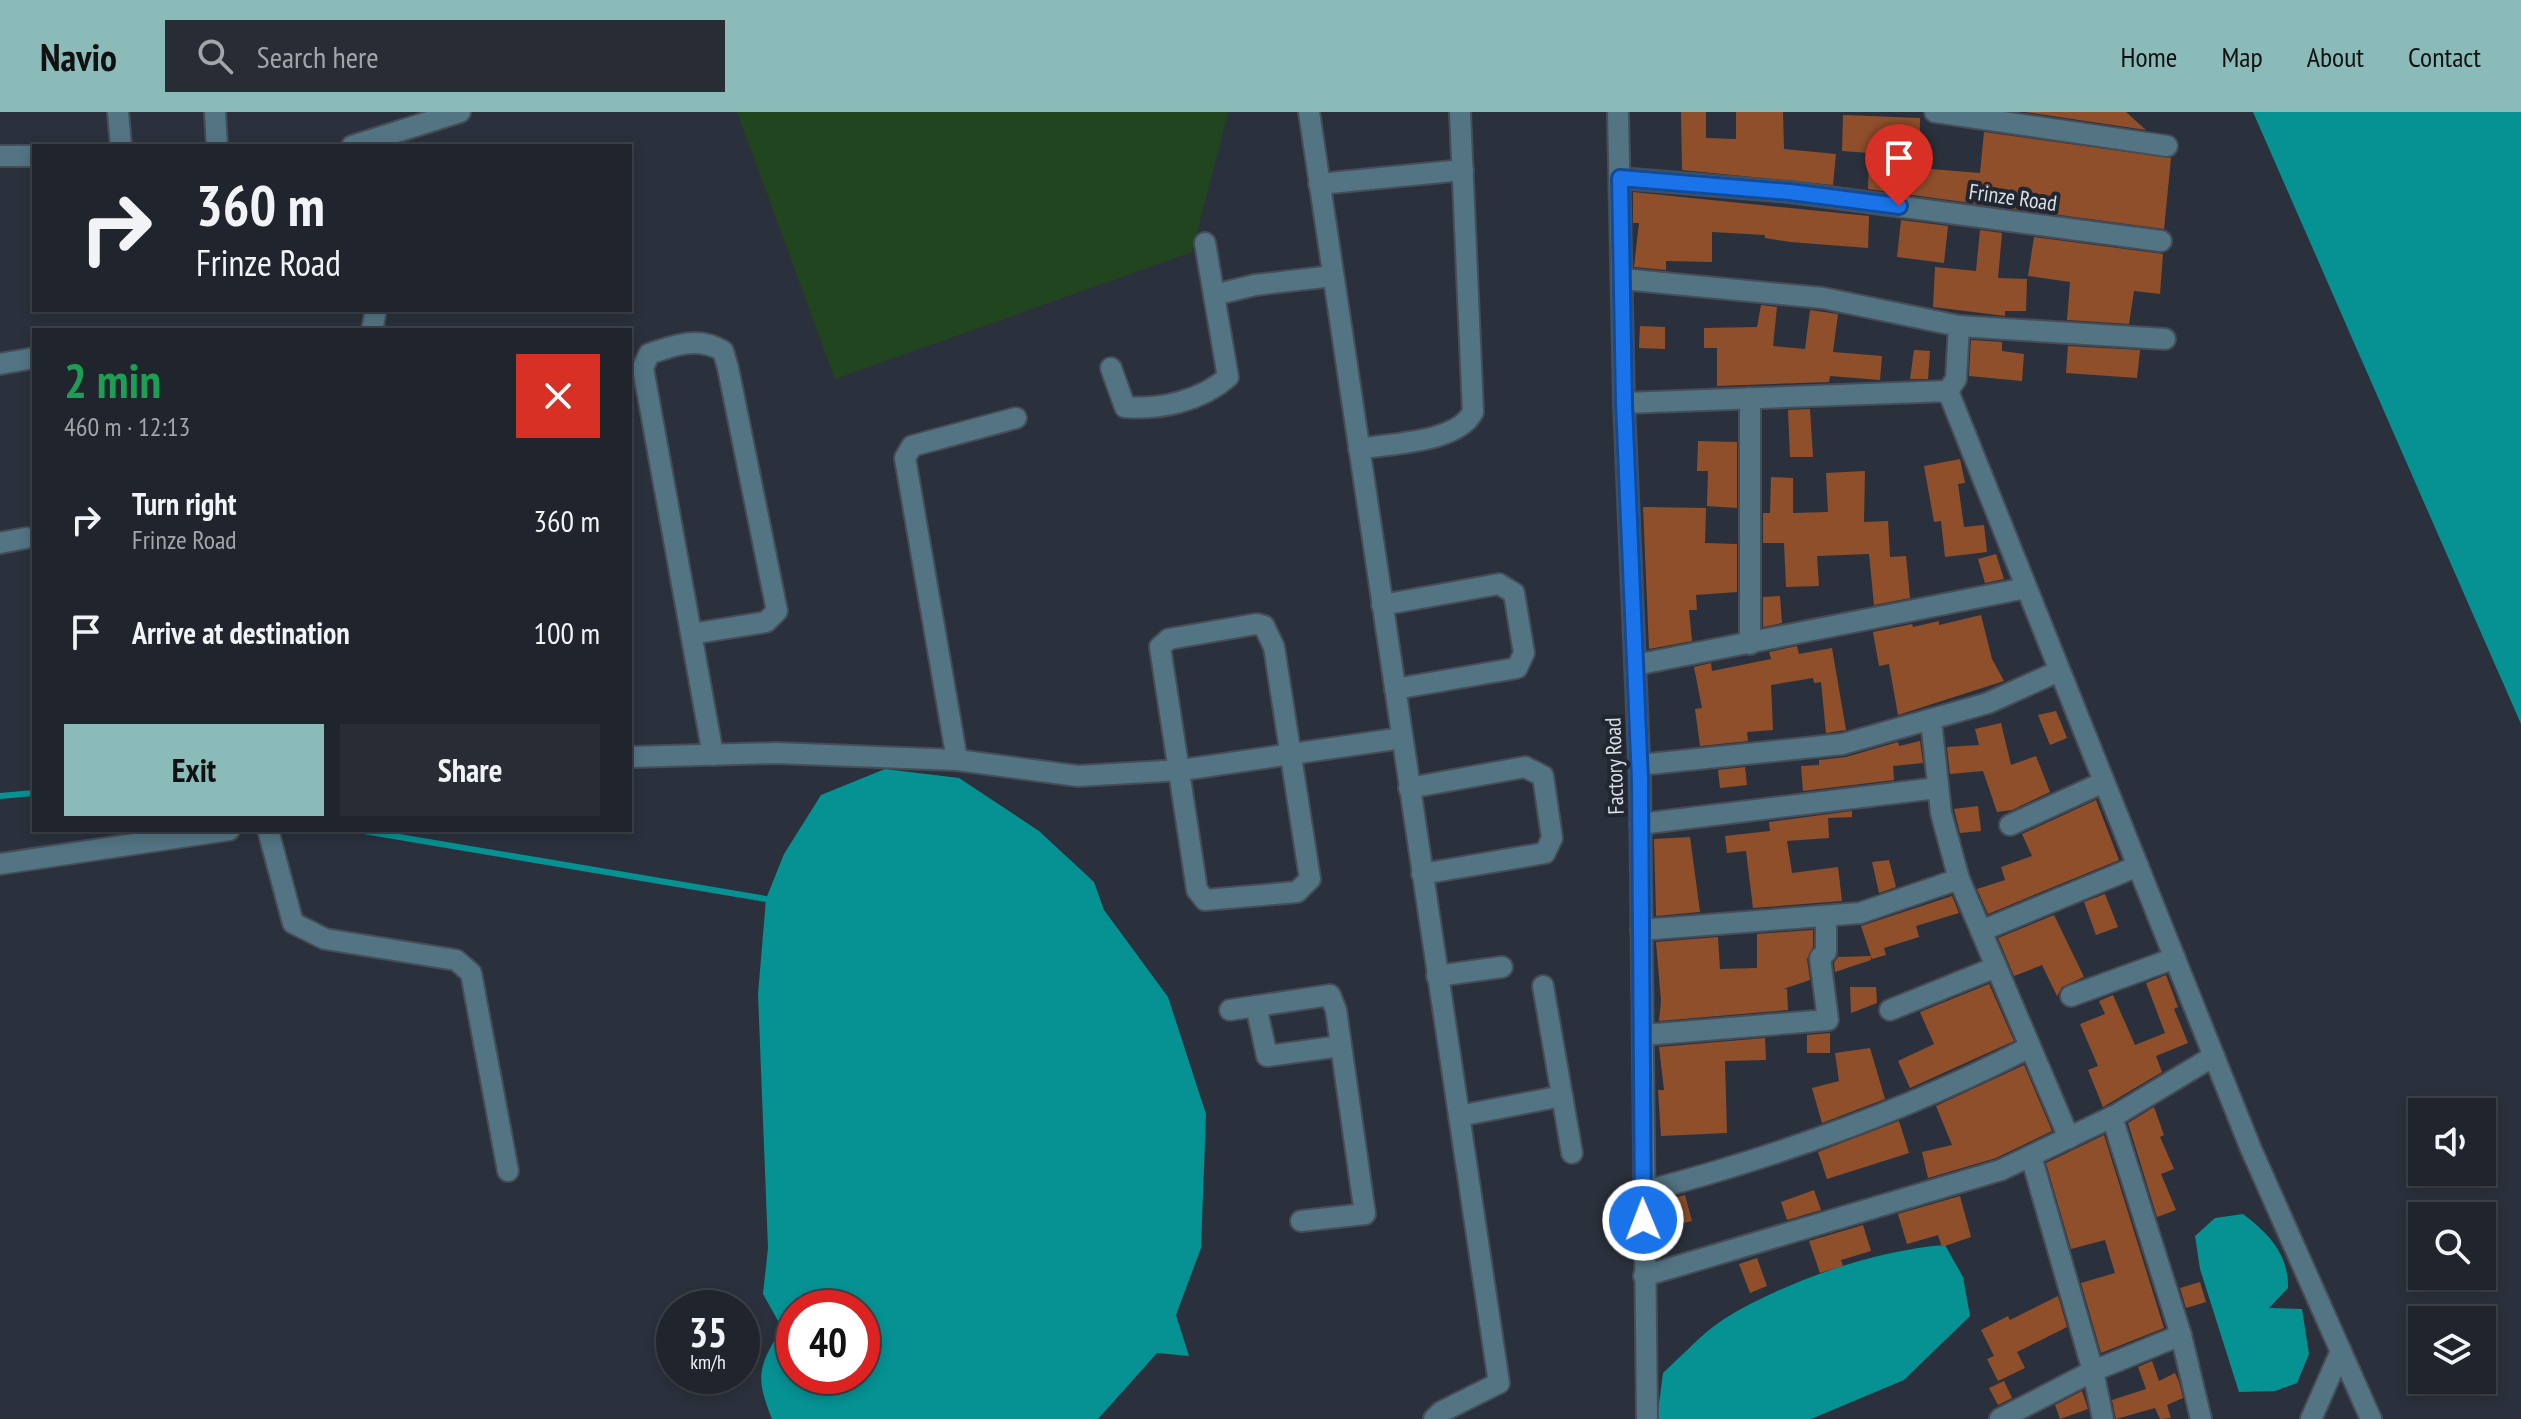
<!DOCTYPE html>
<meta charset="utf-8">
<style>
:root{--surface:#20252d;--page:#282d35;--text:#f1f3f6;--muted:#a2a5aa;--line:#3d4249;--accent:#8bbbb9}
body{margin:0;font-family:"PT Sans Narrow",sans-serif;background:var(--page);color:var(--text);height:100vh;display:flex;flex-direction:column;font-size:30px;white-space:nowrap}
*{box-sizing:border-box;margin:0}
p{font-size:26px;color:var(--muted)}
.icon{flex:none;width:44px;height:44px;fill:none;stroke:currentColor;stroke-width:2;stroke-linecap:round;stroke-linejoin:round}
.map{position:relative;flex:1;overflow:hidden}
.drawer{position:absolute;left:32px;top:216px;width:600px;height:504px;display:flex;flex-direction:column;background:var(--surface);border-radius:0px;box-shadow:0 4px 12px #0003,0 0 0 2px var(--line)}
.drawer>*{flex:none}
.hud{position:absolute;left:32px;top:32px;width:600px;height:168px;border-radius:0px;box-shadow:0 4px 12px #0003,0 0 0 2px var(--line);background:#20252d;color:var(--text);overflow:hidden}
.buttons{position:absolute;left:2408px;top:986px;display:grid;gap:16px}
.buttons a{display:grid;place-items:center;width:88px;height:88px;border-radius:0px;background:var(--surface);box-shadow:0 4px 12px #0003,0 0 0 2px var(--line);font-size:40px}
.speed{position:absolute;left:656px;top:1178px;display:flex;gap:16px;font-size:40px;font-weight:700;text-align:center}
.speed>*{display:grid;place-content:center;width:104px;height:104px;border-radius:50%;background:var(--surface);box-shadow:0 4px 12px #0003,0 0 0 2px var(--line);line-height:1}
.speed small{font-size:20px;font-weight:400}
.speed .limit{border:12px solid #d22;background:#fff;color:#111}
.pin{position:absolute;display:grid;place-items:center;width:68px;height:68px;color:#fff;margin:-82px -34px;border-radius:50% 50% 50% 0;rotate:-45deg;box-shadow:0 0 8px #0007}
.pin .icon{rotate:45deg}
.me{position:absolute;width:88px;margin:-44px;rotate:359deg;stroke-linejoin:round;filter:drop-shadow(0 0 6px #0008)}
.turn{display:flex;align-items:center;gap:28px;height:168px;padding:0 32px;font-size:36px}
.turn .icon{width:104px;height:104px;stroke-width:2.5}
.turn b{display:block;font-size:56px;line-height:68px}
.round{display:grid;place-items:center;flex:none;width:84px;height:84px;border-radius:0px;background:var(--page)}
.head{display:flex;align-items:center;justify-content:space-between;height:136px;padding:0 32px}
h1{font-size:48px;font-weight:600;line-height:60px;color:#1e9e55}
.action{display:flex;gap:16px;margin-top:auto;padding:16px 32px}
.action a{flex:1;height:92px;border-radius:0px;background:var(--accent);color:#111;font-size:32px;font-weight:600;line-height:92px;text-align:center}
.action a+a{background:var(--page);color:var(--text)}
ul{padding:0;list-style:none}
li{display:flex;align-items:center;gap:24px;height:112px;padding:0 32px}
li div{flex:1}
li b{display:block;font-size:30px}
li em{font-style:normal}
header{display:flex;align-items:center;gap:48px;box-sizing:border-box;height:112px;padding:0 40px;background:var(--accent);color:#111}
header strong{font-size:38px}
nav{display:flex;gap:44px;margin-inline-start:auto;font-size:28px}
.search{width:560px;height:72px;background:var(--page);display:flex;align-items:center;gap:20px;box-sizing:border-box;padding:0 28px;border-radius:0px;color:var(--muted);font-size:30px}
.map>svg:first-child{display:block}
</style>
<header>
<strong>Navio</strong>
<div class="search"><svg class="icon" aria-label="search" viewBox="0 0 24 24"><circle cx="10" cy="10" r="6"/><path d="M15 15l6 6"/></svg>Search here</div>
<nav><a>Home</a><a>Map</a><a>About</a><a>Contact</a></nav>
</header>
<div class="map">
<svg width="2521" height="1307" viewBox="0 0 2521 1307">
<rect width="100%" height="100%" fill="#2b313c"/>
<path fill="#20451f" d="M737 0H1228L1192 140 835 267Z"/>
<g fill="#069192" fill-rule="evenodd">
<path d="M2253 0H2521V612Z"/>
<path d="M885 657 959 666 1039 719 1094 770 1104 798 1168 885 1206 1002 1201 1136 1176 1203 1189 1244 1157 1241 1098 1307H772C755 1264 758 1255 782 1216L763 1182 768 1136 758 882 766 787 784 742 821 683ZM794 1196H862V1264H794Z"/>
<path d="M2243 1102C2268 1121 2289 1142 2288 1176L2269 1196 2302 1197 2309 1242 2297 1271 2275 1279 2239 1280 2200 1157 2195 1124 2215 1106Z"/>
<path d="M1945 1133 1963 1165 1970 1204 1904 1268 1811 1307H1657L1663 1261C1682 1244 1702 1221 1724 1207 1784 1170 1875 1138 1945 1133Z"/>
</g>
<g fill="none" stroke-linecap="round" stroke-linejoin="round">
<g stroke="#069192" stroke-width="6">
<path d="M0 684 34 681"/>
<path d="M358 718 766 787"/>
</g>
</g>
<g fill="#904f2b">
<path d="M1681 0H1706V26L1736 27V0H1783L1784 37 1836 42 1833 73 1682 58Z"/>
<path d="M2025 0H2126L2146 18Z"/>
<path d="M1843 3 1920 6 1919 56 1980 61 1984 20 2171 46 2164 117 1868 77 1869 41 1842 39Z"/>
<path d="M1633 80 1869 104 1868 136 1790 130 1765 126V123L1712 120V150L1666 149V158L1634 155 1639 111H1633Z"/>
<path d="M1901 108 1948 114 1944 151 1897 145Z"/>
<path d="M1980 118 2002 121 1998 166 2027 167 2026 199H2005V204L1933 195 1935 155 1976 159Z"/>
<path d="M2034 125 2163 142 2160 182 2134 179 2129 212 2067 208 2070 170 2028 164Z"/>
<path d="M1761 193 1777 195 1773 234 1805 237 1810 198 1838 202 1833 240 1882 244 1880 268 1830 264 1829 270 1717 274V236H1704V216L1757 215Z"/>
<path d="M1640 214 1665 215V237L1639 236Z"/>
<path d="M1971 228 2002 230V239L2024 242 2022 269 1969 264Z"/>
<path d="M2068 234 2140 238 2137 266 2066 261Z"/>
<path d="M1914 238 1930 239 1928 267H1910Z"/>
<path d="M1810 297 1813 345H1790L1788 298Z"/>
<path d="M1698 329 1737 330V396L1707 394 1708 359H1697Z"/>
<path d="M1960 347 1965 371 1958 372 1964 415 1984 413 1987 440 1945 445 1941 409 1934 410 1924 354Z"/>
<path d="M1865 359 1864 410 1888 409 1890 445 1906 444 1910 486 1874 493 1869 442 1817 444 1819 474 1786 475 1784 431H1763V401H1770L1771 365 1793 366V401L1828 400 1826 361Z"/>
<path d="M1643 395 1706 396 1705 431 1737 432V480L1696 483 1697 498H1689L1692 529 1649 537Z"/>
<path d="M1996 442 2004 467 1985 471 1978 447Z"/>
<path d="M1780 484 1782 511 1763 515V485Z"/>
<path d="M1981 503 1992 547 2004 569 1898 603 1889 552 1879 554 1873 520 1912 512 1913 515 1939 509V513Z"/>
<path d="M1797 534 1799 542 1832 536 1846 618 1826 621 1821 570 1814 571 1813 566 1771 573 1773 618 1747 620 1748 629 1700 634 1695 597 1702 596 1694 555 1711 551 1712 559 1771 547 1769 540Z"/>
<path d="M2056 599 2067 626 2050 633 2038 603Z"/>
<path d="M2001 611 2011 653 2036 644 2050 680 2012 698 1997 700 1983 659 1950 662 1947 635 1979 633 1975 617Z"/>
<path d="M1920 629 1923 651 1893 654 1894 668 1803 679 1801 654 1819 653V648L1846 645 1898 630 1899 634Z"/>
<path d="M1745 655 1747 673 1720 676 1718 658Z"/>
<path d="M2096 688 2119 748 1988 802 1977 777 2005 768 2001 755 2032 744 2022 722Z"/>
<path d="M1978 694 1981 719 1960 721 1954 697Z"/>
<path d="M1852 699V705L1828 706 1829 726 1787 729 1792 761 1838 755 1842 789 1753 796 1746 739 1727 741 1725 724 1770 719 1769 710Z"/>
<path d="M1690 725 1700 800 1656 804 1654 727Z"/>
<path d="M1889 748 1896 775 1879 781 1872 750Z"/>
<path d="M2105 782 2118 815 2096 823 2084 790Z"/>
<path d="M1952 784 1959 801 1916 814 1919 825 1884 836 1886 843 1872 847 1861 814Z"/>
<path d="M2054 803 2084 865 2062 875 2057 884 2042 853 2014 864 1998 826Z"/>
<path d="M1813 818V835L1807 847 1810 868 1783 877H1787L1788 898 1659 909 1661 889 1656 830 1718 825 1720 857 1757 856V822Z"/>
<path d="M1871 844V848L1835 860 1834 851 1838 845Z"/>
<path d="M2166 863 2178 895 2174 897 2188 931 2156 944 2162 960 2103 995 2088 958 2098 954 2080 912 2105 902 2099 889 2113 883 2135 933 2165 921 2146 871Z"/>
<path d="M1989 872 2014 929 1910 976 1898 949 1934 932 1920 900Z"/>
<path d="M1850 875H1876L1877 891 1851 901Z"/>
<path d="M1830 921V941H1807V923Z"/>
<path d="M1765 926 1766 948 1725 949 1727 1021 1661 1024 1658 978H1664L1659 935Z"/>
<path d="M1870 936 1885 987 1822 1011 1812 976 1839 969 1835 941Z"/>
<path d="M2024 953 2052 1019 1996 1046 1928 1066 1922 1040 1952 1033 1936 994Z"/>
<path d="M2154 995 2164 1023 2160 1025 2174 1057 2161 1062 2176 1098 2157 1105 2128 1011Z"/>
<path d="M1899 1009 1909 1041 1827 1067 1818 1040Z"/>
<path d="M2104 1023 2164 1216 2101 1241 2081 1171 2115 1161 2105 1128 2071 1137 2046 1051Z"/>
<path d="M1814 1078 1821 1098 1787 1108 1781 1090Z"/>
<path d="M1685 1083 1692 1109 1664 1116 1658 1090Z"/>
<path d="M1960 1084 1971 1125 1942 1135 1938 1123 1907 1132 1898 1102Z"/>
<path d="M1863 1113 1871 1139 1841 1148 1843 1154 1820 1161 1809 1129Z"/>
<path d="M1757 1146 1767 1174 1750 1181 1739 1152Z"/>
<path d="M2200 1170 2206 1190 2186 1196 2180 1176Z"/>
<path d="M2058 1184 2067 1215 2017 1240 2025 1256 1998 1269 1987 1247 1994 1244 1981 1218 2008 1204 2010 1208Z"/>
<path d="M2152 1249 2159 1269 2175 1261 2179 1270 2183 1286 2167 1293 2171 1306 2160 1307 2155 1296 2116 1307 2112 1288 2146 1277 2138 1255Z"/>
<path d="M2004 1269 2012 1286 1998 1293 1989 1276Z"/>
<path d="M2082 1279 2088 1297 2060 1307 2055 1293Z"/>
</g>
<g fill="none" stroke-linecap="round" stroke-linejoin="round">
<g stroke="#474d57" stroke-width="24">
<g id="minor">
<path d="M118 0 121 34"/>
<path d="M215 0 217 34"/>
<path d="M1309 0 1499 1271 1441 1300 1434 1307"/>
<path d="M1618 0 1624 291 1640 668 1647 1307"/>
<path d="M1935 0 2167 34"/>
<path d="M352 34 460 0"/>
<path d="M0 44H34"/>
<path d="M1620 66 1790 80 2161 129"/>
<path d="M1319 72 1463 58"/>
<path d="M1622 167 1823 186 1959 214 2165 227"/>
<path d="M1214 183 1255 173 1333 164"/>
<path d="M372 218 376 198"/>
<path d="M0 252 34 246"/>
<path d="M1111 256 1125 295C1160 298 1201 289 1228 265L1205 131"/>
<path d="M1948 279 1956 267 1959 214"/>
<path d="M1624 291 1948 279 2251 1037 2371 1307"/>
<path d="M1359 337C1392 331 1457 331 1473 300L1460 0"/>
<path d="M0 431 26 426"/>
<path d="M1382 493 1499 472 1514 481 1524 541 1517 556 1395 577"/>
<path d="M1256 512 1264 514 1274 535 1310 767 1297 780 1205 788 1197 778 1160 535 1169 527Z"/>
<path d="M691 522 766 510 777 499 728 256 723 239C698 224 675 233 649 242L643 256 713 643"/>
<path d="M1750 532V286"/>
<path d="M1635 553 2026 476"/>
<path d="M1931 608 1941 701 1959 767 2069 1026"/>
<path d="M630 645 776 641 957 648 1078 664 1182 658 1402 626"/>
<path d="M957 648 905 346 912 334 1016 306"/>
<path d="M1639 653 1843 632 1988 591 2059 559"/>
<path d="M1409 676 1525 655 1543 664 1552 726 1545 741 1422 762"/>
<path d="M1640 712 1937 676"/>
<path d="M2010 713 2104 670"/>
<path d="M268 718 293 811 325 827 456 848 471 861 508 1059"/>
<path d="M0 752 229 718"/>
<path d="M1641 818 1860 801 1959 767"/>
<path d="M1981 819 2138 754"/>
<path d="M1437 864 1502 855"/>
<path d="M1543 874 1572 1041"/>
<path d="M2071 884 2175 846"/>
<path d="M1256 894 1267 944 1341 934"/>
<path d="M1230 898 1330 883 1336 898 1365 1102 1301 1109"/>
<path d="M1890 898 1996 855"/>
<path d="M1643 923 1828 908 1820 846 1826 840V805"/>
<path d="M1459 1004 1562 984"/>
<path d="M2112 1005 2181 1223 2201 1307"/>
<path d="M2031 1044 2093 1259 2103 1307"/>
<path d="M1642 1080C1777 1045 1906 999 2030 935"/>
<path d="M1644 1164 2001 1058 2116 1003 2214 944"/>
<path d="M2000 1307 2093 1259 2181 1223"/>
<path d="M2311 1307 2341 1239"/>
</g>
</g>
<use href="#minor" stroke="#527483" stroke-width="20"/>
</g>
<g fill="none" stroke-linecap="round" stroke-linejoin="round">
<g stroke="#114b97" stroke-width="20">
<path id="route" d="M1643 1108 1640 668 1624 291 1620 66 1790 80 1899 94"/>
</g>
<use href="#route" stroke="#1a73e8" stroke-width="14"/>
</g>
<g text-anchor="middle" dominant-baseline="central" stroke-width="8" stroke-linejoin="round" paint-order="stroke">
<g font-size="22" fill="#dbdfe6" stroke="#212731">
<text transform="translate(2013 85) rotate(8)">Frinze Road</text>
<text transform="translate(1614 654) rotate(-92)">Factory Road</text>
</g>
</g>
</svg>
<div class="buttons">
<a><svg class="icon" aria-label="sound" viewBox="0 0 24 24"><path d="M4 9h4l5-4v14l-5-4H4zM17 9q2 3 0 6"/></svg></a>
<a><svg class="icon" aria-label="search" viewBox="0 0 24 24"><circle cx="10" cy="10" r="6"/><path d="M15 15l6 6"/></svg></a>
<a><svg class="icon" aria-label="layers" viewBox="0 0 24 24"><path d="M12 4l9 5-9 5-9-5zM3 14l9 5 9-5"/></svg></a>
</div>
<div class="speed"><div>35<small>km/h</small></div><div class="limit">40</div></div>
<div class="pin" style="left:1899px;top:94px;background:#d93025"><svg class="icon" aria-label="arrive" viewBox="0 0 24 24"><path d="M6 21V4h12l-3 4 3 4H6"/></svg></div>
<svg class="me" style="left:1643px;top:1108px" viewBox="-20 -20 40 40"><circle r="17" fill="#1a73e8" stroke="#fff" stroke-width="3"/><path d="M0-11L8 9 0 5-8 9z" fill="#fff"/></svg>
<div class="hud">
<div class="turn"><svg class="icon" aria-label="right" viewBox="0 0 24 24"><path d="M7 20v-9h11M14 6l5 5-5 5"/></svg><div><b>360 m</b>Frinze Road</div></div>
</div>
<section class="drawer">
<div class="head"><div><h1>2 min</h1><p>460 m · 12:13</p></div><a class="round" style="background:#d93025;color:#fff"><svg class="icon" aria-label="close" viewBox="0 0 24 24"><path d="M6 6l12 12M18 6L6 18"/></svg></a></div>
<ul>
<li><svg class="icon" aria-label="right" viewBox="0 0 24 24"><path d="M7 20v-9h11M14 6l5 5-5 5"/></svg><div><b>Turn right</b><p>Frinze Road</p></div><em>360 m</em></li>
<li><svg class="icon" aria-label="arrive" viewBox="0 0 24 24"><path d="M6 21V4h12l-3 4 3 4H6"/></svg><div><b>Arrive at destination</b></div><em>100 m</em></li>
</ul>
<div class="action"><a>Exit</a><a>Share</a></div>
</section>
</div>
